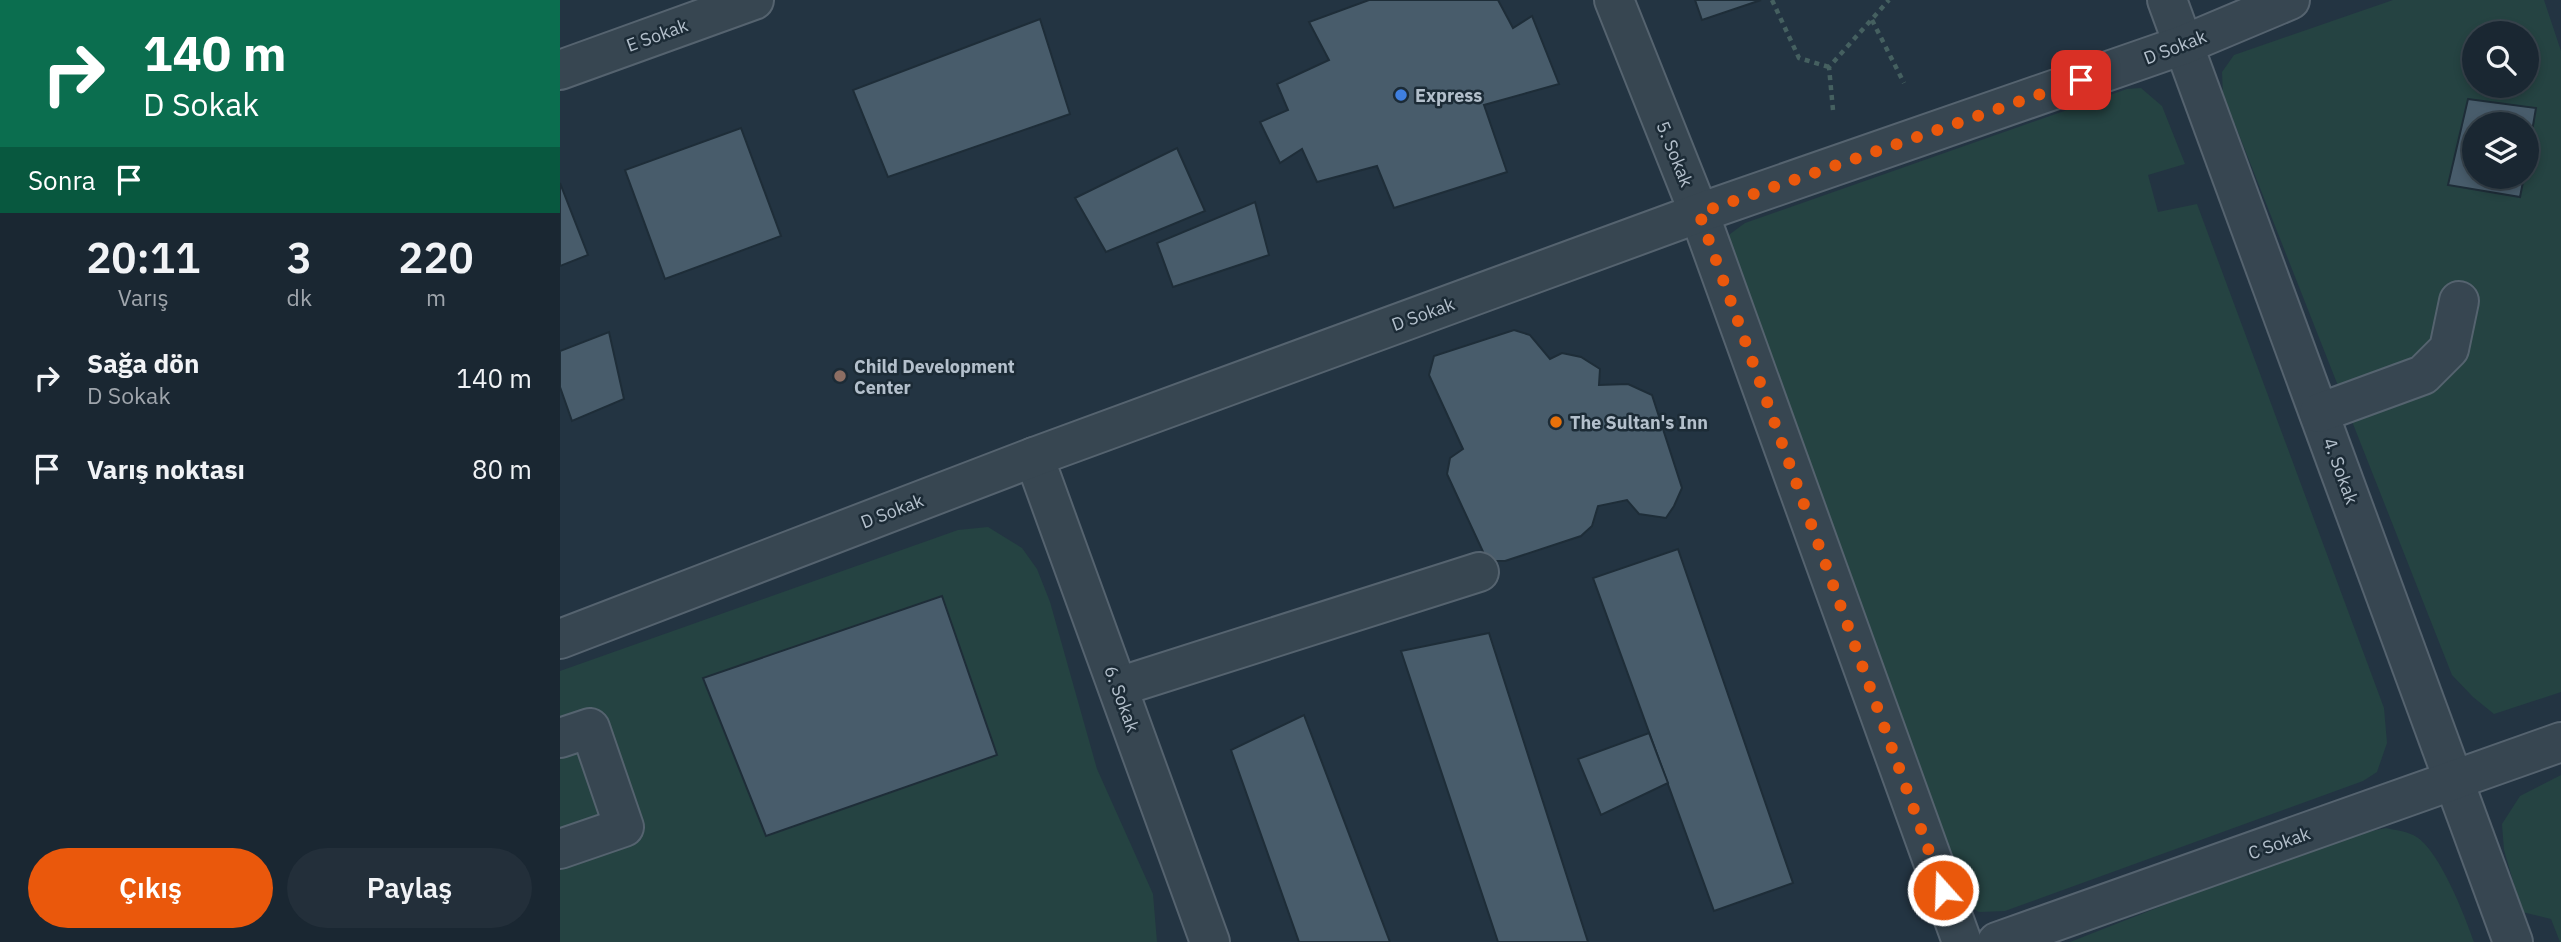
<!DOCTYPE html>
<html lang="tr">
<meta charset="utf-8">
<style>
:root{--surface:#1a2732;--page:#232f3a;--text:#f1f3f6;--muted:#9fa5ac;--line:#38444d;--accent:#ea580c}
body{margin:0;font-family:"IBM Plex Sans",sans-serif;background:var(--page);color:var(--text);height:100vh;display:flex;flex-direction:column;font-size:26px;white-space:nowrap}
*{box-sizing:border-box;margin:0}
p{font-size:23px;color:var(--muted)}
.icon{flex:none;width:38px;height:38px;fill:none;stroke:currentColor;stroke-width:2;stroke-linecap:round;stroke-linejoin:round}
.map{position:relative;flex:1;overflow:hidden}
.panel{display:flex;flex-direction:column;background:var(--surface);width:560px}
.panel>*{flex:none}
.guide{background:#0b6e4f;color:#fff;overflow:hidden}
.buttons{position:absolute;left:1902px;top:21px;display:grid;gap:14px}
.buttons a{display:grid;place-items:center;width:77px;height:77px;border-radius:50%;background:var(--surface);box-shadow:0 4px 10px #0003,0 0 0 2px var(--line);font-size:35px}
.pin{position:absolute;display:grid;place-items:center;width:60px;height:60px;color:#fff;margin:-30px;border-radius:14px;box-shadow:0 4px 10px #0006}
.me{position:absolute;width:77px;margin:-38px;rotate:340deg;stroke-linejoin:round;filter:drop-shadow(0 0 5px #0008)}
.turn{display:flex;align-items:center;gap:24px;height:147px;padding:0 28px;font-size:32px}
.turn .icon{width:91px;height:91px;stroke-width:2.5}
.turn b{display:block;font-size:49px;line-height:60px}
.then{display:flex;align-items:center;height:66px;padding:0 28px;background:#0003;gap:14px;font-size:26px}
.eta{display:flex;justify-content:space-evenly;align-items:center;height:119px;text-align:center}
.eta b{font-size:42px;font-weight:600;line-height:49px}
.action{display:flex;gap:14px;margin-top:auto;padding:14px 28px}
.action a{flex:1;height:80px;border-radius:42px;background:var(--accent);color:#fff;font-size:28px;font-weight:600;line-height:80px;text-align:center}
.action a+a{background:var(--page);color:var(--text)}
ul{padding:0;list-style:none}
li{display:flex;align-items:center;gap:21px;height:91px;padding:0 28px}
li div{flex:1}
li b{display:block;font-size:26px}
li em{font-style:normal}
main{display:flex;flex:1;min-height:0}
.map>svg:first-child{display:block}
</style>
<main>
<section class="panel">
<div class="guide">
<div class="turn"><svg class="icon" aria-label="right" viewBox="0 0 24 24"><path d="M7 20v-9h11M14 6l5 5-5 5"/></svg><div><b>140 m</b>D Sokak</div></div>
<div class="then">Sonra<svg class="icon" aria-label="arrive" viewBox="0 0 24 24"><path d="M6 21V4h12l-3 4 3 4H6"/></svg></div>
</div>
<div class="eta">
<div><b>20:11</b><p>Varış</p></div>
<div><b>3</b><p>dk</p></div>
<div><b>220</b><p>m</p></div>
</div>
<ul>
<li><svg class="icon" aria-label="right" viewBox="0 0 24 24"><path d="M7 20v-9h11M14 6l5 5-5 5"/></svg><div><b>Sağa dön</b><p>D Sokak</p></div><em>140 m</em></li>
<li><svg class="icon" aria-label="arrive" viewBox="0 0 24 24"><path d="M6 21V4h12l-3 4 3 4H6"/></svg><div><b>Varış noktası</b></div><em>80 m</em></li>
</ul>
<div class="action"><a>Çıkış</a><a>Paylaş</a></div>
</section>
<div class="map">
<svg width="2001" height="942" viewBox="0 0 2001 942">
<rect width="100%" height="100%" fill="#233442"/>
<g fill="#254342" fill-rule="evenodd">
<path d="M1833 0H1984L2001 51V692L1934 714 1913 697 1892 675 1663 94 1662 72 1674 55ZM1914 33H1967V86H1914ZM1914 124H1967V177H1914Z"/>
<path d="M1581 88 1602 106 1625 164 1588 175 1598 212 1637 204 1824 708 1827 743 1817 772 1803 781 1445 911 1419 912 1402 902 1166 237 1185 223 1567 89Z"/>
<path d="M428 527 462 548 477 569 490 602 537 769 593 894 597 942H0V671L398 530Z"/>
<path d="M2001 775V942H2000L1991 919 1962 912 1944 850 1942 824 1960 796Z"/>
<path d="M1826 828C1834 830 1845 831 1853 835 1878 846 1905 916 1914 942H1510L1770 840Z"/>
</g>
<g fill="#485c6b" stroke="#1e2d38" stroke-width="2">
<path d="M809 0H938L953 28 972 16 999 84 924 105 947 172 834 208 817 166 757 182 742 149 720 163 700 122 728 110 717 84 769 60 749 22Z"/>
<path d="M1135 0H1201L1142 20Z"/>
<path d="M480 19 510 114 328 177 293 90Z"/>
<path d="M1908 99 1976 108 1967 161V124H1914V177H1964L1960 197 1888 185Z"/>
<path d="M181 128 221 236 105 279 65 170Z"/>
<path d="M617 148 645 211 546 252 515 198Z"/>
<path d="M0 183 28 255 0 266Z"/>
<path d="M695 202 709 255 613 287 597 243Z"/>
<path d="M954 330 970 335 990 359 1002 353 1021 357 1040 369 1039 385 1068 384 1092 395 1122 488 1114 506 1106 518 1079 514 1067 500 1038 506 1032 526 1021 536 945 561H935L925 556 887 474 890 458 903 449 869 375 874 356Z"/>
<path d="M49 332 64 399 12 421 0 387V351Z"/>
<path d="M1118 549 1233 883 1154 911 1033 578Z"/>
<path d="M382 596 437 755 206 836 143 678Z"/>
<path d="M929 633 1028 942H938L841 651Z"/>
<path d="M744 715 830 942H739L671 750Z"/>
<path d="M1089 733 1108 783 1041 815 1018 759Z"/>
</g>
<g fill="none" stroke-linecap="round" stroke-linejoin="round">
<g stroke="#55636f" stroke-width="42">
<g id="minor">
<path d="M1054 0 1139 213 1402 942"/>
<path d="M1607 0 1953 942"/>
<path d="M0 70 194 0"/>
<path d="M1759 413 1863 375 1889 349 1899 301"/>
<path d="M474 457 650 942"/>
<path d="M0 639 474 457 1139 213 1623 45 1730 0"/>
<path d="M558 687 919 572"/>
<path d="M0 738 30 728 64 827 0 849"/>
<path d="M1437 942 2001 742"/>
</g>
</g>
<g stroke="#456060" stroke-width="4.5" stroke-dasharray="5 5" stroke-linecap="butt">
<path d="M1212 0 1239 58 1269 67"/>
<path d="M1312 20 1344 83"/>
<path d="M1273 110 1269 67 1329 0"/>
</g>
<use href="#minor" stroke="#374651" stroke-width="38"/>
</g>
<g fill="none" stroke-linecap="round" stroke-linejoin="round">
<path stroke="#ea580c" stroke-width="12" stroke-dasharray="0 21.6" d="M1383 890 1139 213 1521 80"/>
</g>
<circle fill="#3f7fe0" stroke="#1c2b36" stroke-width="2.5" cx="841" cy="95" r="7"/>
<circle fill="#8d6e63" stroke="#1c2b36" stroke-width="2.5" cx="280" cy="376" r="7"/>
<circle fill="#e8710a" stroke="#1c2b36" stroke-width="2.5" cx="996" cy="422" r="7"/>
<g text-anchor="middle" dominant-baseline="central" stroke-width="5" stroke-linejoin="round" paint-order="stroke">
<g font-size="18" fill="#b4c0cc" stroke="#1c2b36">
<text transform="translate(97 35) rotate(-20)">E Sokak</text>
<text transform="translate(1615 47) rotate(-21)">D Sokak</text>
<text transform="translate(1115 154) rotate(68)">5. Sokak</text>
<text transform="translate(863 314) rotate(-20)">D Sokak</text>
<text transform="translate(1781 471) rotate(70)">4. Sokak</text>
<text transform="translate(332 511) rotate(-21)">D Sokak</text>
<text transform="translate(562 699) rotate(70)">6. Sokak</text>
<text transform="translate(1719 843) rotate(-19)">C Sokak</text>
</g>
<g font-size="18" font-weight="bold" fill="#b4c0cc" stroke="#1c2b36" text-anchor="start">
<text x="855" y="95">Express</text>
<text x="294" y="366">Child Development<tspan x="294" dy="21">Center</tspan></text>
<text x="1010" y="422">The Sultan's Inn</text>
</g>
</g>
</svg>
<div class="buttons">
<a><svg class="icon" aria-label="search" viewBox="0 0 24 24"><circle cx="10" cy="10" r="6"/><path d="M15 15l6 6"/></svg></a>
<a><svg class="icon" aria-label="layers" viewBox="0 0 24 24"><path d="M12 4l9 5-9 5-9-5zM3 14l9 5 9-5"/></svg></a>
</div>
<div class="pin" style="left:1521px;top:80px;background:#d93025"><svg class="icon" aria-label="arrive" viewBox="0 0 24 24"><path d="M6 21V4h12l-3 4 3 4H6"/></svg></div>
<svg class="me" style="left:1383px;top:890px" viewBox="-20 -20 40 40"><circle r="17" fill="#ea580c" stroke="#fff" stroke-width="3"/><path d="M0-11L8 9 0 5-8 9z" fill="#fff"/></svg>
</div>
</main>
